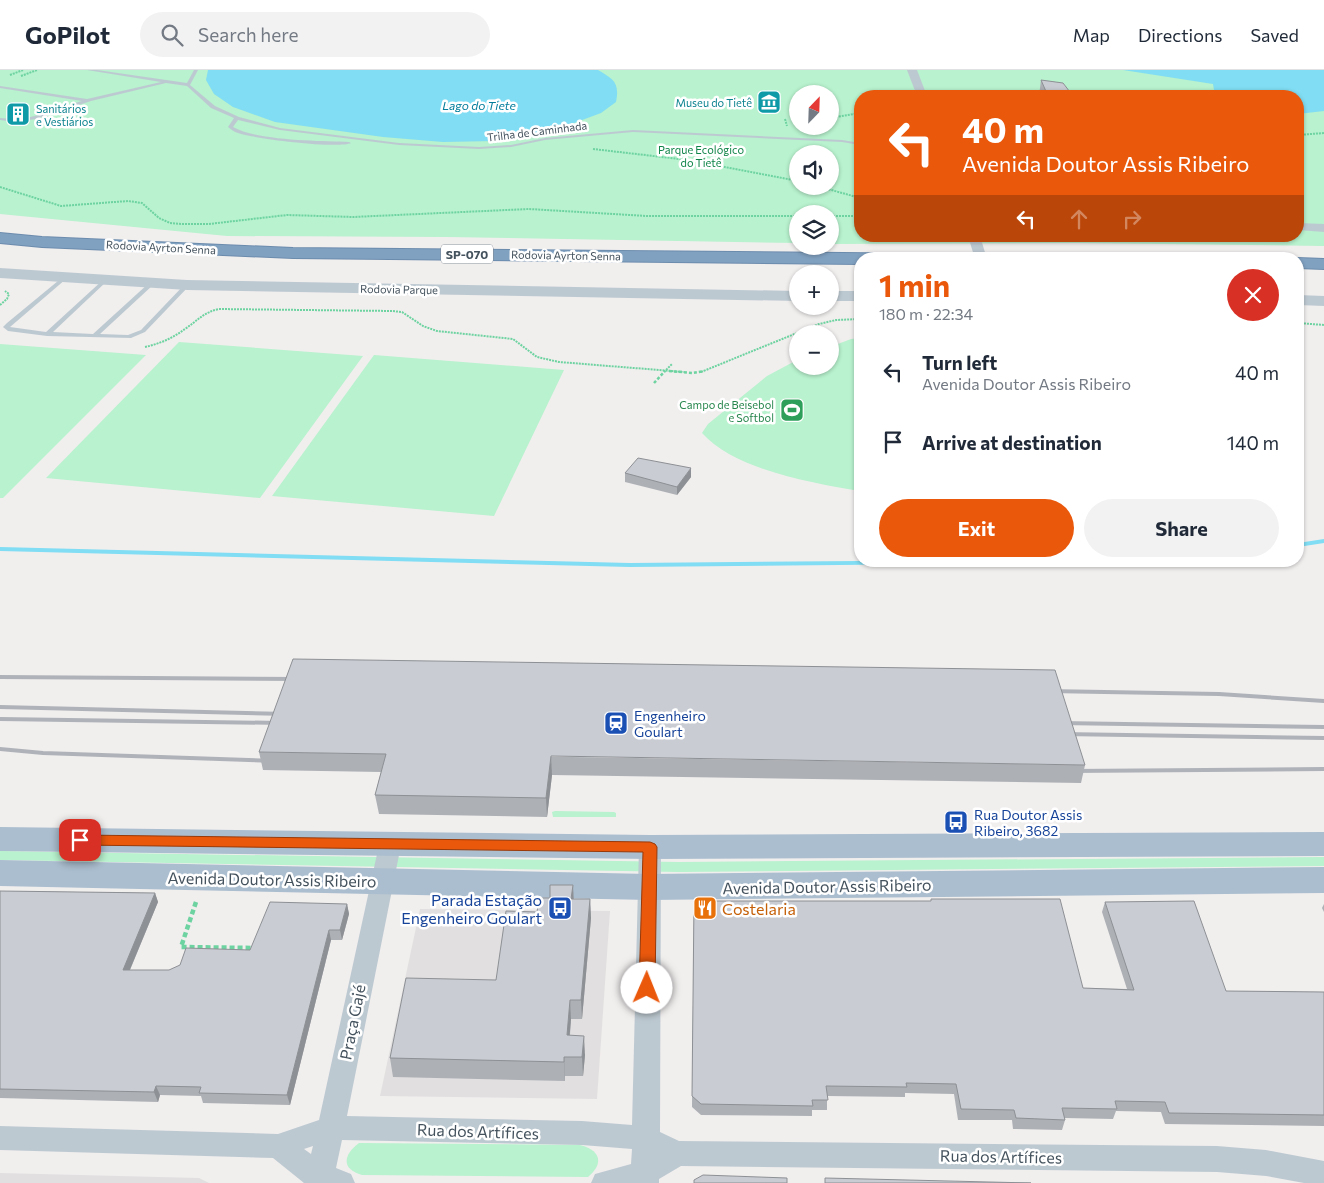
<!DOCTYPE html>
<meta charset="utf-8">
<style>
:root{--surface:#fff;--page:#f2f2f3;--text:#1f2937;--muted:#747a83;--line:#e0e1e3;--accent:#ea580c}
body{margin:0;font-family:Commissioner,sans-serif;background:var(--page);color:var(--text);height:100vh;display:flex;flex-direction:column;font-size:19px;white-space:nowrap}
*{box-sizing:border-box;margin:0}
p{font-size:16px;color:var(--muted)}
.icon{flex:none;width:28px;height:28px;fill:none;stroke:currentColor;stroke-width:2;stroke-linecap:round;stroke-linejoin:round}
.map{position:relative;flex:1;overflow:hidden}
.sheet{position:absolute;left:854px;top:182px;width:450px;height:315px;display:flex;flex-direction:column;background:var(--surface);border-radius:20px;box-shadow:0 1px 4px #0004}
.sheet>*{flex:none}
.top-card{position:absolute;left:854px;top:20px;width:450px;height:152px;border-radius:20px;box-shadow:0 1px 4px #0004;background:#ea580c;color:#fff;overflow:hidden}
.needle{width:32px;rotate:23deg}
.controls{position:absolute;left:789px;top:15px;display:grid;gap:10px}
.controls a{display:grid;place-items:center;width:50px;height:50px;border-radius:50%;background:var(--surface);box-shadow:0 1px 4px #0004;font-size:25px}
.pin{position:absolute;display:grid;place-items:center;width:42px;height:42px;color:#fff;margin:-21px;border-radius:10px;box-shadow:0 2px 8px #0006}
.me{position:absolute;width:55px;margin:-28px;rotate:1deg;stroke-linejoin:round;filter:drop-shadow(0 0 4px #0008)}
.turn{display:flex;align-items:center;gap:18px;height:105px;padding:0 25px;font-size:22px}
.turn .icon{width:65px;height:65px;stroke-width:2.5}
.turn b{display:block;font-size:35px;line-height:42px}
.lanes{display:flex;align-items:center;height:48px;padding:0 25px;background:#0003;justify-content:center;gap:25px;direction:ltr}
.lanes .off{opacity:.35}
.round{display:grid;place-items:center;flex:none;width:52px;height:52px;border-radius:26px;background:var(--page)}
.headline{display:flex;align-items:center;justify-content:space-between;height:85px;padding:0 25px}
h1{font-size:30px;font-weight:700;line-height:38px;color:var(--accent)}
.button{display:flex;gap:10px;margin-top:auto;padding:10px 25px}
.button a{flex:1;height:58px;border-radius:30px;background:var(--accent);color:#fff;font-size:20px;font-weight:700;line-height:58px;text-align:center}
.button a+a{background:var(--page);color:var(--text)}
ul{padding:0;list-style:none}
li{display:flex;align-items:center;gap:15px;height:70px;padding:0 25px}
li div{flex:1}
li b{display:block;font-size:19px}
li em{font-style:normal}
header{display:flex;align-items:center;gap:30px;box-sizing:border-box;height:70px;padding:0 25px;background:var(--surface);border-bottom:1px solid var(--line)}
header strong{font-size:24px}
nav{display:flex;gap:28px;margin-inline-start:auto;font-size:18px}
.search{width:350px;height:45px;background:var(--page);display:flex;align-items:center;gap:12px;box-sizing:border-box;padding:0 18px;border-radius:28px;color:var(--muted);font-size:19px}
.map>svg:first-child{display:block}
</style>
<header>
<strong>GoPilot</strong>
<div class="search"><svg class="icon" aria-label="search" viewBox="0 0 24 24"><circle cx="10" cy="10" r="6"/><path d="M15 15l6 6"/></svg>Search here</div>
<nav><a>Map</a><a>Directions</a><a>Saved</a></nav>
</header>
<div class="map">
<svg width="1324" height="1113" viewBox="0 0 1324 1113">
<rect width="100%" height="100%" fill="#f1eeee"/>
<g fill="#e2dfe0">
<path d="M420 839 610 841 597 1029 380 1026Z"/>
<path d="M0 1103 199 1108 209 1113H0Z"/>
</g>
<g fill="#b8f2ce" fill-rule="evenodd">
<path d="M0 0H1324V176L1076 173 830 174V144H798L797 173 447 167 227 166 0 144ZM798 24H830V56H798ZM860 26H1298V166H860ZM798 84H830V116H798Z"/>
<path d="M860 268V421C812 413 735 400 702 363L708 354 767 306 797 290 798 296H830V277L851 269Z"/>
<path d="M179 272 363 286 260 428 46 408Z"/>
<path d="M0 274 146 285 3 428H0Z"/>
<path d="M374 285 564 300 494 446 272 426Z"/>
<path d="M555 741 614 742 616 743V747H553L552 742Z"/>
<path d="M0 781 679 792 1324 787V796L679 802 0 790Z"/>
<path d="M359 1073 580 1075C601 1080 604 1094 588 1107L362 1105C341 1099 343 1085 359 1073Z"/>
</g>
<g fill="#81ddf3">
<path d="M208 0H598C613 9 620 12 616 32L601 43 558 59 495 71 443 72 383 67 275 52 233 37 214 24 206 10Z"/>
<path d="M1123 0H1324V41L1298 44V26H1215L1213 14Z"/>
</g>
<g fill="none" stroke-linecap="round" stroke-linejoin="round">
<g fill="#81ddf3" fill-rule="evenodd">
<path d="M1324 469V473L1298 477V473Z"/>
<path d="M0 477 630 493 860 491H1039L1036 493 630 497 0 481Z"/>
</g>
<g stroke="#6c8cad" stroke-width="2">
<g id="motorway">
<path d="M0 163 42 167 293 178 952 184 958 185 961 189H860V194L293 188 42 177 0 173Z"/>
<path d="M1298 188 1324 189V199L1298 198V189H1293Z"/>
</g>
</g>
<g stroke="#6dd3a0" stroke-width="2" stroke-dasharray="2 1" stroke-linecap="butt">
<path d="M10 5 23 0"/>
<path d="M21 6 37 0"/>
<path d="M830 48 860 43"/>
<path d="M785 49 787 56"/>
<path d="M1298 65 1324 63"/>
<path d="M593 79 688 90 798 111"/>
<path d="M817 116 860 128"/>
<path d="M0 117 61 136 128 131 142 133 159 148 170 153 182 154H209L287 145 353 147 529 139 647 146H798"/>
<path d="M830 146H860"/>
<path d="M0 235 7 229 9 224 5 221"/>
<path d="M1298 253 1324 255"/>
<path d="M145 277C159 274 173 268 185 259 197 251 204 242 219 239L392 241 402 242 423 256 437 261 513 269 537 287 559 292 684 302"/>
<path d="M664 302 672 294"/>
<path d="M701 302 819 254 836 250 860 249"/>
</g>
<g stroke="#6dd3a0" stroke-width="2.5" stroke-dasharray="3 2" stroke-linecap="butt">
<path d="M669 301 693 303 704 301"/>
<path d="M654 313 665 301"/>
</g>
<path stroke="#6dd3a0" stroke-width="4.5" stroke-dasharray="5 3" stroke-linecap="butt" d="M196 832 181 877 255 878"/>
<g fill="#bdc9d1" fill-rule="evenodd">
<path d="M87 0H97L187 13 194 0H198L190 15 215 36 239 47 280 58 399 73 479 77 511 75 545 68 633 60 842 70 860 73V75L842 72 633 62 545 70 511 77 479 79 399 75 280 60 238 50 233 57C258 71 319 71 349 72L351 73C337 79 255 69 238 63 234 62 231 59 228 57L234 48 211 38 187 16 166 13 91 31 36 49 14 52 0 50V48C36 51 50 40 82 31L0 18V16L87 29 161 12Z"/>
<path d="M64 206 67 208 66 209 10 257 46 262 104 209 106 210V212L53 262 93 264 149 213H153V215L100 264 128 265 141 260 185 214 190 215 145 262 131 268 47 266 8 261 3 257 7 253Z"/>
</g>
<g fill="#bdc9d1" fill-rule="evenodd">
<path d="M907 0H917L927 26H917Z"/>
<path d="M1298 153 1324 154V162L1298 160Z"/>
<path d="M968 166H980L987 189H975Z"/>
<path d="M390 767 398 769 401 775 347 1046 582 1051 632 1055 639 777 642 771 650 769 658 771 661 777 660 1062 679 1071 1217 1076 1266 1080 1324 1091V1113H1304L1266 1106 1217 1102 681 1096 659 1109V1113H591L595 1104 631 1094 632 1079 582 1075 342 1070 336 1098 351 1104 355 1113H304L273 1088 0 1080V1056L278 1064 319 1050 379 775 382 769ZM313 1076 311 1084 304 1079Z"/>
</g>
<g fill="#bdc9d1" fill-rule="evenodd">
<path d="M0 198 187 210 798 221V231L187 220 0 208Z"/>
<rect x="830" y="221" width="30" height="10"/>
<path d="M1298 225 1324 226V236L1298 235Z"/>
</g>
<g fill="#abbecf" fill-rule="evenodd">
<path d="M0 757 650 765 1324 762V786L650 789 0 781Z"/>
<path d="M0 790 649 804 1324 797V823L649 830 0 816Z"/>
</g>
<use href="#motorway" fill="#81a1c1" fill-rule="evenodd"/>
<g stroke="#afb3b9" stroke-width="4">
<path d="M0 607 299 609"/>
<path d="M1047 621 1219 624 1324 631"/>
<path d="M0 637 287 644"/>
<path d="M0 649 282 653"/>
<path d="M1059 653 1324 657"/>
<path d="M1062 664 1324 668"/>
<path d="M0 679 43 683 275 691"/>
<path d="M1070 701 1324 699"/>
</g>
</g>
<g fill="#adb0b5">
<path d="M1041 10 1073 26H1039Z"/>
<path d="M625 403 691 407 677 425 625 412Z"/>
<path d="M259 682 1085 695 1081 713 552 705 547 747 379 744 375 725 381 702 263 700Z"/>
<path d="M0 821 155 823 158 832 130 900H169L250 880 347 834 349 844 342 870H331L290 1035 203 1033 201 1026 160 1025 158 1032 0 1028Z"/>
<path d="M573 829H590L591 848 582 949H571L570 965 585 985 583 1006H565V1011L393 1007 390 988 496 910Z"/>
<path d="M931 829 1083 918 1127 919 1102 842 1105 832 1226 921 1324 922V1056L1165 1054 1161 1042 1116 1041 1113 1049 1065 1048V1050L1062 1060 1013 1059 1012 1050H958L954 1024 905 1023V1027L827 1026V1040H812V1046L701 1045 692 1037 694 831H931Z"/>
<path d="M1324 834V842L1322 838Z"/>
</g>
<g fill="#8d9094">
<path d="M691 398V407L677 425V417Z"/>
<path d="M551 686 552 705 547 747 546 728Z"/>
<path d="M573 815 574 834 571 829Z"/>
<path d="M155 823 158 832 126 909 123 900Z"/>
<path d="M590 829 591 848 582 949 581 930Z"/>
<path d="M347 834 349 844 342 870 340 860Z"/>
<path d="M329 860 331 870 290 1035 287 1025Z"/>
<path d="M570 930 571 949 568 984 567 965Z"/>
<path d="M584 966 585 985 583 1006 582 987Z"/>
<path d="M564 987 565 1006V1011L564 992Z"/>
<path d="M156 1016 160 1025 158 1032 154 1022Z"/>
</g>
<g fill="#c9cdd3" stroke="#8d9094">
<path d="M1041 10 1063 13 1073 26H1048Z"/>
<path d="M638 388 691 398 677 417 625 403Z"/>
<path d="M293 589 1055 600 1085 695 551 686 546 728 375 725 386 684 259 682Z"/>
<path d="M550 815H573L571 829H590L581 930H570L567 965 584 966 582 987H564V992L390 988 406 908 496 910 506 841 537 842 539 828H550Z"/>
<path d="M0 821 155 823 123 900H169L180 895 186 878 250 880 270 832 347 834 340 860H329L287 1025 199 1023 201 1017 156 1016 154 1022 0 1019Z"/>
<path d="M931 829H1060L1083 918 1134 920 1105 832 1194 831 1226 921 1324 922V1045L1169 1043 1165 1032 1115 1031 1117 1039 1062 1038 1065 1050 1016 1048 1014 1040 961 1039 956 1014 906 1013 907 1017 826 1016 828 1030H812L813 1036 701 1034 692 1026 694 831H931Z"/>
<path d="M703 1105 787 1108V1113H694V1110Z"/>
<path d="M825 1108 1031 1113H825Z"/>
</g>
<path fill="#ea580c" stroke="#983908" d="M80 765 650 772 655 774 657 777 655 918 652 923 647 924 642 923 639 918 643 782 80 775 75 773 73 770 75 767Z"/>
<defs>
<g id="museum-square" transform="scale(1.25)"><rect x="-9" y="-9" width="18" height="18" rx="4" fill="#0f9aa8" stroke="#fff"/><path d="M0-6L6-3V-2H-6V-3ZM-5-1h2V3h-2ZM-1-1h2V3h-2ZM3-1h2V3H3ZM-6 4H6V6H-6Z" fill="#fff"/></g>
<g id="building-square" transform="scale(1.25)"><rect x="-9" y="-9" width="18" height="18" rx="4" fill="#0f9aa8" stroke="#fff"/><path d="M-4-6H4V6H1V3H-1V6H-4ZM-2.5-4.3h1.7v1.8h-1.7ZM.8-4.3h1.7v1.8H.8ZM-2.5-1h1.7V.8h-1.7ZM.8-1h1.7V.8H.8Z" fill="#fff"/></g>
<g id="stadium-square" transform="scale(1.25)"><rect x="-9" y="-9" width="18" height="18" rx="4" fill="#2e9e5b" stroke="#fff"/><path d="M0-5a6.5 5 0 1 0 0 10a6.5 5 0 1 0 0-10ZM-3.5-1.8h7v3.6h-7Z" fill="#fff"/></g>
<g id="station-square" transform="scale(1.25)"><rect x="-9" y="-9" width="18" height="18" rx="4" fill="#1a4fb4" stroke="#fff"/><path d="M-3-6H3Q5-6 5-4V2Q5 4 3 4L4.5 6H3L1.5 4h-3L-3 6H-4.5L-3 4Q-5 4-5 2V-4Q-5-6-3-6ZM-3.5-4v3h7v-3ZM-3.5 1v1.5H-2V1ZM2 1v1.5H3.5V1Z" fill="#fff"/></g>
<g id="bus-square" transform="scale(1.25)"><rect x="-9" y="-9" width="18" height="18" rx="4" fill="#1a4fb4" stroke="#fff"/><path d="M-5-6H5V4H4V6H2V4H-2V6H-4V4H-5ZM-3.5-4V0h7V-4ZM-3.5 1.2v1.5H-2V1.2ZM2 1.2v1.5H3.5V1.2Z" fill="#fff"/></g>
<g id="restaurant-square" transform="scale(1.25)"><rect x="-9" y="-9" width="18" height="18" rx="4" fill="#e8710a" stroke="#fff"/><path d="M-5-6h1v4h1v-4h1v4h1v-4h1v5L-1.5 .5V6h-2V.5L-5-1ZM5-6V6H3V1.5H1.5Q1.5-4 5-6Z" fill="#fff"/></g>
</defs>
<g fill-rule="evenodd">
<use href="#museum-square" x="769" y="32"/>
<use href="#building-square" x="18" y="44"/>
<use href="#stadium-square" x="792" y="340"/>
<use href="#station-square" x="616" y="653"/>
<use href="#bus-square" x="956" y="752"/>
<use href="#bus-square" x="560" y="838"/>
<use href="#restaurant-square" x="705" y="838"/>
</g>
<g text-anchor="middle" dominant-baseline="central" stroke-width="5" stroke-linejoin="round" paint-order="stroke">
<g font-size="11" fill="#0d838f" stroke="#fff" text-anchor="end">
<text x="752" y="32">Museu do Tietê</text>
<text x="36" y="38" text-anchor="start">Sanitários<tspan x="36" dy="13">e Vestiários</tspan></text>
</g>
<g font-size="11" fill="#44525d" stroke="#fff">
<text transform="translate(537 61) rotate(-7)">Trilha de Caminhada</text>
<text transform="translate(161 177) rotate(3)">Rodovia Ayrton Senna</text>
<text transform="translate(566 185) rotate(1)">Rodovia Ayrton Senna</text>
<text transform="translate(399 219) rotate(1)">Rodovia Parque</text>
</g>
<g font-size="11" fill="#0f8448" stroke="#fff">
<text x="701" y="79">Parque Ecológico<tspan x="701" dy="13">do Tietê</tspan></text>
</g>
<g font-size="11" fill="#27864d" stroke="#fff" text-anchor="end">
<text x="774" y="334">Campo de Beisebol<tspan x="774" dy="13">e Softbol</tspan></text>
</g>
<g font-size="12" font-style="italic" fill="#037d9c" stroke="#fff">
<text x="479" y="35">Lago do Tiete</text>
</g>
<rect fill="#fff" stroke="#7c868e" stroke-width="1" x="441" y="174.5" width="52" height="19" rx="4"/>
<g font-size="12" font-weight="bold" fill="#44525d">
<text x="467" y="184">SP-070</text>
</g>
<g font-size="14" fill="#164399" stroke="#fff" text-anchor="start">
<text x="634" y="645">Engenheiro<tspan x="634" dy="16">Goulart</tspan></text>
<text x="974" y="744">Rua Doutor Assis<tspan x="974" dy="16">Ribeiro, 3682</tspan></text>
</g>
<g font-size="16" fill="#44525d" stroke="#fff">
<text transform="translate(272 809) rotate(1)">Avenida Doutor Assis Ribeiro</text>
<text transform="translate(827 816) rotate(-1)">Avenida Doutor Assis Ribeiro</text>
<text transform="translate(352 952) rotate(-79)">Praça Gajé</text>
<text transform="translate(478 1061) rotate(2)">Rua dos Artífices</text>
<text transform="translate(1001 1086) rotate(1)">Rua dos Artífices</text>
</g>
<g font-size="16" fill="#164399" stroke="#fff" text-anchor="end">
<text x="542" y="829">Parada Estação<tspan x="542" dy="18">Engenheiro Goulart</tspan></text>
</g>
<g font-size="16" fill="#c56008" stroke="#fff" text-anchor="start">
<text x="722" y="838">Costelaria</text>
</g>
</g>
</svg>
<div class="controls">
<a><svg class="needle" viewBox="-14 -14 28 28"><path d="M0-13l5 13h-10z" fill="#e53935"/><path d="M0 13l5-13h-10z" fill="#747a83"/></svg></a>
<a><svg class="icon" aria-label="sound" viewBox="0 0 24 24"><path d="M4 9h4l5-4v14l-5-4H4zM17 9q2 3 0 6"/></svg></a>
<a><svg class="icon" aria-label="layers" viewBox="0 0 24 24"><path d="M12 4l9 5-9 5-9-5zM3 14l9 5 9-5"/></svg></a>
<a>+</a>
<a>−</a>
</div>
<div class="pin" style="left:80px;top:770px;background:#d93025"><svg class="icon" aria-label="arrive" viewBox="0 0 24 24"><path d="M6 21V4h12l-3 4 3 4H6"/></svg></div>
<svg class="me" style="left:647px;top:918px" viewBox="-20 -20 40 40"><circle r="19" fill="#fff"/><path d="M0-13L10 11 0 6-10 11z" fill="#ea580c"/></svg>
<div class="top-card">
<div class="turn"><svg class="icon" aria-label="left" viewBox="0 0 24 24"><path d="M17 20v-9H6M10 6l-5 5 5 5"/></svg><div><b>40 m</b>Avenida Doutor Assis Ribeiro</div></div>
<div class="lanes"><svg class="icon" aria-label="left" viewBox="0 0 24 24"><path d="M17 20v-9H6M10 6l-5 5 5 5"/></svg><svg class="icon off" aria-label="ahead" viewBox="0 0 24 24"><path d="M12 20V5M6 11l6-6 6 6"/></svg><svg class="icon off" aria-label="right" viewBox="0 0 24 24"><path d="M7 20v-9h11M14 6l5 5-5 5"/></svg></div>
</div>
<section class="sheet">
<div class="headline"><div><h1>1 min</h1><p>180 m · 22:34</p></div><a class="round" style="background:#d93025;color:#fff"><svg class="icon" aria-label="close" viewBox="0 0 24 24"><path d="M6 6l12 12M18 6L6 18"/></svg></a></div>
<ul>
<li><svg class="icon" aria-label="left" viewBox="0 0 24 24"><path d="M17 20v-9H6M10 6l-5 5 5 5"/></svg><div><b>Turn left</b><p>Avenida Doutor Assis Ribeiro</p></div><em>40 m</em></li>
<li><svg class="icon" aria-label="arrive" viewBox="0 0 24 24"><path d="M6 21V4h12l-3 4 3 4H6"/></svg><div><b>Arrive at destination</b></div><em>140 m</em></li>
</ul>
<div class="button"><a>Exit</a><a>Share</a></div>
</section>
</div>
